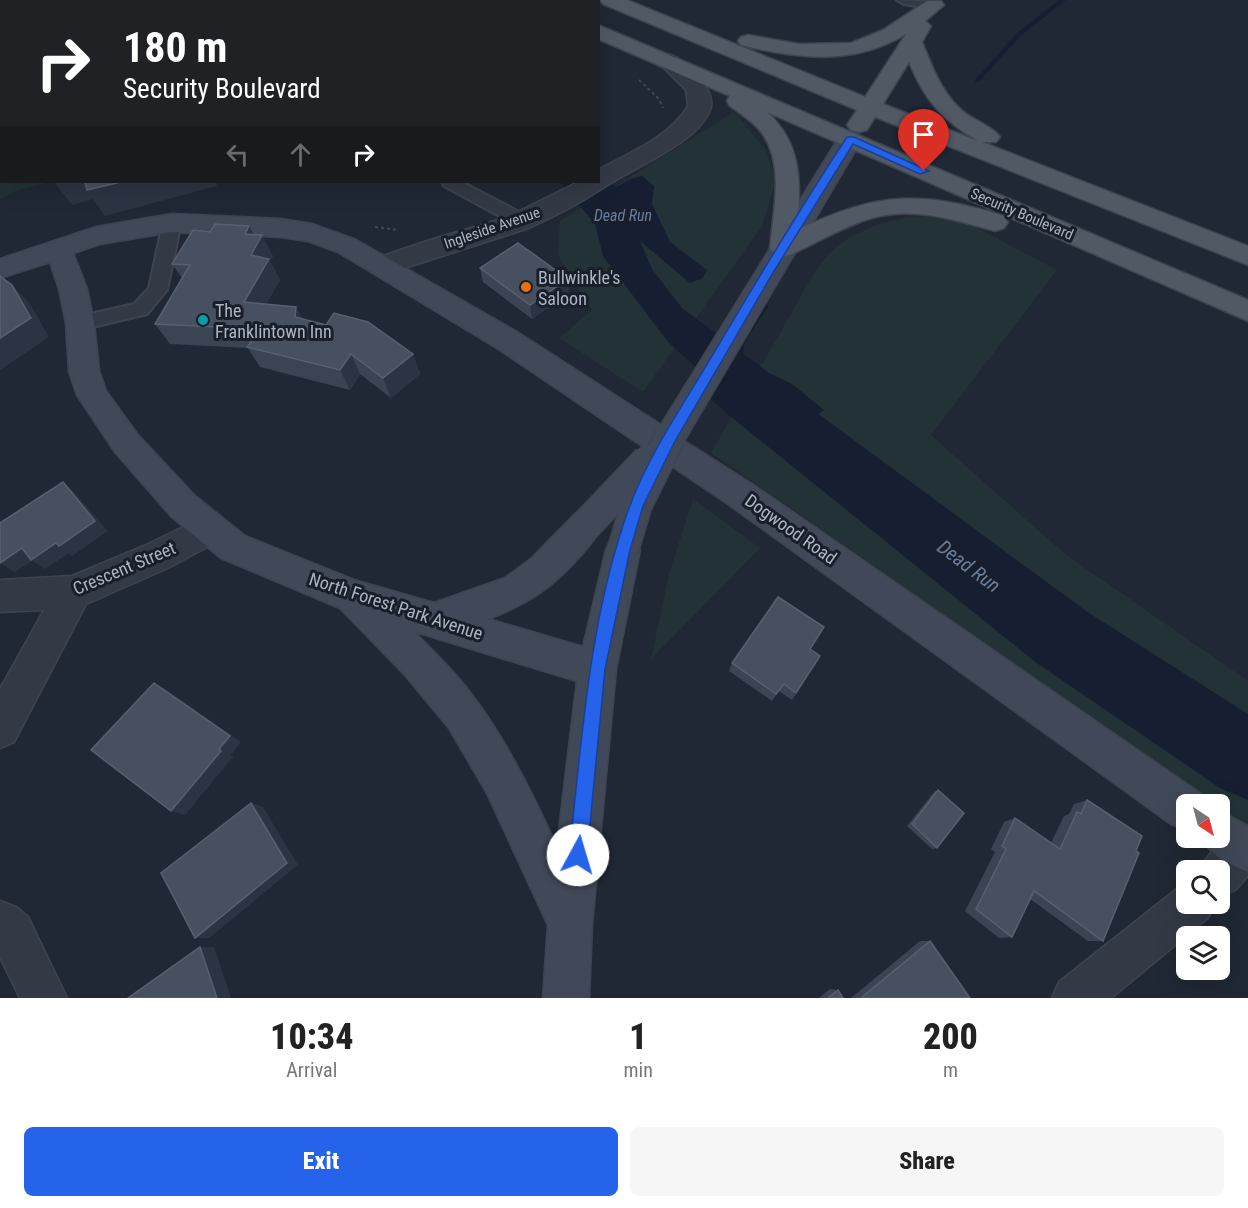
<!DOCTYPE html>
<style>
:root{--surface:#fff;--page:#f6f6f6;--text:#222;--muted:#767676;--accent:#2563eb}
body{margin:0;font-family:"Roboto Condensed",sans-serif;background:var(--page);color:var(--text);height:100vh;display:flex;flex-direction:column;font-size:22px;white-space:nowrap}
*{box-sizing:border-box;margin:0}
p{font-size:20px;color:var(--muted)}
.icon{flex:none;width:33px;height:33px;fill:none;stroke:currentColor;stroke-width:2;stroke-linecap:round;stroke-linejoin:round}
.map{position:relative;height:998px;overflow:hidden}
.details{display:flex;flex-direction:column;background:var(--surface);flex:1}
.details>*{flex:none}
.hud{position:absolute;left:0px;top:0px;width:600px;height:183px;box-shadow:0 6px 24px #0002;background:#202124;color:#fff;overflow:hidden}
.needle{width:39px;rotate:144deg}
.buttons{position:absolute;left:1176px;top:794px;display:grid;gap:12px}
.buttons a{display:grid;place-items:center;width:54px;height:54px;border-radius:9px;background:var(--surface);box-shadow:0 6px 24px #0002;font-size:30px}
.pin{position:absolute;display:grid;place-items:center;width:51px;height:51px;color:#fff;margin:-62px -26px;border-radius:50% 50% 50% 0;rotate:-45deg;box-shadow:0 0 6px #0007}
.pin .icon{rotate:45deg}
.me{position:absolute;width:66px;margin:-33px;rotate:6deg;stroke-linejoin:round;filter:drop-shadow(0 0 4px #0008)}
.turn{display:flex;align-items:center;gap:21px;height:126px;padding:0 24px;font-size:27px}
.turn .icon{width:78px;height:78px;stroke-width:2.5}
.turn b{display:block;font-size:42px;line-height:51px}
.lanes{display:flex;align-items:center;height:57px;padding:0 24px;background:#0003;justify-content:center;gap:30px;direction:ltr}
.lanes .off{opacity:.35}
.eta{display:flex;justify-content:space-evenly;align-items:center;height:102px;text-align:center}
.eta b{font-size:36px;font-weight:800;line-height:42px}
.primary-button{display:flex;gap:12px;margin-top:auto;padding:12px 24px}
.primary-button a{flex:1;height:69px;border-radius:9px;background:var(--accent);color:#fff;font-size:24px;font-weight:800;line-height:69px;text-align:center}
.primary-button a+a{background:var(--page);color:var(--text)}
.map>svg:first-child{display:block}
</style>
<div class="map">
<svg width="1248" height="998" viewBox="0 0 1248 998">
<rect width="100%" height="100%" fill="#202835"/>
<g fill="#223236">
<path d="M734 112 766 150 776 181 762 226 643 392 559 338 592 310 558 255 560 221Z"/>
<path d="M0 123 2 182H50L18 190 0 199Z"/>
<path d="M919 216 964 221 1057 270 931 435 1065 554 1248 681V829L1220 809V804H1212C1044 688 879 568 711 453 736 409 761 365 787 321 799 300 811 274 828 255 850 231 887 219 919 216Z"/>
<path d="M693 499 760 548 651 659 669 574Z"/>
</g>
<path fill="#151f31" d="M599 176 616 187 631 179 642 176 654 186 652 204 670 242 707 270 703 278 690 283 640 241 652 269 682 308 769 373 792 384 824 410 780 442 668 342 603 256 595 224 560 182H598Z"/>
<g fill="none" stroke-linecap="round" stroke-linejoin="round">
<g fill="#151f31" fill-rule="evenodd">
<path d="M1059 0H1066L1020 36 979 82H975V80L1016 34Z"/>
<path d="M765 303 769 306 745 341 741 364 736 368 733 367 731 364 736 340 762 304Z"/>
</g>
<path fill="#151f31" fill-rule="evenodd" d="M724 353 745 360 1086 611 1248 714V800L1220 788 1034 661 730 416 703 392 694 376 703 360Z"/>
<g stroke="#3d434f" stroke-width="4">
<g id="lane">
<path d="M897 0 939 2 941 5 934 9 904 4Z"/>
<path d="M442 182H462L517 211 520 215 517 219H505L444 186Z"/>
<path d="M172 217 178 219 181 223 167 290 147 314 80 330 73 328 70 323 73 318 134 304 149 288 163 223 166 219Z"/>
</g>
</g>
<g stroke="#3d434f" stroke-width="3">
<g id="street">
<path d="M667 54C681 57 694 71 702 82 707 89 713 97 711 107 701 142 634 167 606 186 582 202 554 217 526 229L383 275 374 273 370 266 374 259 424 242 508 217 578 182H598V170C629 153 670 137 688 106L686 90 656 60 659 55Z"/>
<path d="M210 514 222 519 227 529 222 539 168 568 86 604 14 742 0 748V689L44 610 0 612V580L72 576 144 546Z"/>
<path d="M1244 828 1248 829V876L1235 890 1220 897V870H1201C1208 851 1225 836 1244 828Z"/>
<path d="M1186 884V903H1215L1208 918 1111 998H1052L1059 982 1178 888Z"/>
<path d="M0 901 16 907 28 917 67 998H20L0 957Z"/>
</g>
</g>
<g stroke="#3d434f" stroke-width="3">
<g id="secondary">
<path d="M850 132 858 134 862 139 684 441 755 486 1201 794 1205 804H1186V829L1171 824 731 506 497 348 338 252 308 241 281 237 172 232 100 244 73 253 87 289 94 323 99 371 106 391 137 434 195 496 245 536 354 580 434 603 505 578 531 559 575 514 587 509 599 514 604 524C598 536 590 544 582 554 553 587 530 603 488 619L583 647 606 550 611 539 623 535 635 539 640 550 616 669 592 924 589 998H543L548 925 487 793 449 728 405 675 340 608 221 558 171 516 115 452 77 395 69 371 66 323 59 289 50 262 0 278V259L96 227 172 214 281 219 312 224 356 240 517 332 661 425 838 139 842 134ZM413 631 577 681 557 847C534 798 510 747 477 702 459 676 435 653 413 631Z"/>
<path d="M1220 811 1248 826V872C1231 865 1209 855 1201 837H1220Z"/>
</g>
</g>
<g stroke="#3d434f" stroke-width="3">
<g id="primary">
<path d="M518 0H540L542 2H519Z"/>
<path d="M600 0H627L865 97 906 34C854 66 797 59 741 45L738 41 741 37 748 35 799 44 851 43 883 30 927 1H941L944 5 925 21 931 26 922 42C933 68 942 95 965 113 976 121 992 126 1000 137L996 142H982L1248 246V265L875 117 867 130 859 132 851 130 847 125 857 110 603 4ZM909 62C925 101 942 120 978 141L883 104Z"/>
<path d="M598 25 1248 300V321L767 112C803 144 801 186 797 230 878 192 919 190 1004 216L1008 222 1004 228 995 231C955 220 914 206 872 218 844 226 818 242 792 254L783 257 774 254 770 248C773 212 785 165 762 133 754 122 741 114 730 106L727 101 730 96 598 39Z"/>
</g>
</g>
<g stroke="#3a4c4e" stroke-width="2" stroke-dasharray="3 3" stroke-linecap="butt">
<path d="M418 0 423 2"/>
<path d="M639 80 659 99 663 108"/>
<path d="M375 227 397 230"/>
</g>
<use href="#lane" fill="#333a45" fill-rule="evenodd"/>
<use href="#street" fill="#333a45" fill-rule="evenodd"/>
<use href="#secondary" fill="#414958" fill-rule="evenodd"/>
<use href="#primary" fill="#515965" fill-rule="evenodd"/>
<g stroke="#3d434f" stroke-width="33" stroke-linecap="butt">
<g id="secondary-bridge">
<path d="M587 524 648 460"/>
<path d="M623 550 636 506 670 437"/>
</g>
</g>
<use href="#secondary-bridge" stroke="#414958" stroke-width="30"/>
</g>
<g fill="#3b4453">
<path d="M253 234 273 256 270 261 280 280 266 304 296 307 302 319 413 354 420 374 391 398 360 374 350 390 260 367 248 348 170 344 155 324 182 278 172 264Z"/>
<path d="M480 268 569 292 532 319 483 282Z"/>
<path d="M810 649 820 656 792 700 779 691 772 701 729 671 732 663Z"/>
<path d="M938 790 937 848 932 849 907 826 934 792Z"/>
<path d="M1087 800 1103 941H1088L1030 899 1012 937 999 938 965 911 995 852 991 849 1004 822 1015 818 1051 843 1064 816 1069 814 1074 804Z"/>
<path d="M920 941H930L970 998H851Z"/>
<path d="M830 989 838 990 843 998H819Z"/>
</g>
<g fill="#2b3442">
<path d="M54 182H216L217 186 105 216 93 199 72 205Z"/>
<path d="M249 226 258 243 262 235 273 256 270 261 280 280 256 322 244 302 251 255 245 234Z"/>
<path d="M568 279 569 292 532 319 530 305Z"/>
<path d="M12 285 30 304 49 337 0 370V338Z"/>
<path d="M296 307 306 328 295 317Z"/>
<path d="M351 354 360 374 350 390 340 370Z"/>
<path d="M413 354 420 374 391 398 383 378Z"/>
<path d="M63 482 75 493 108 531 72 556 69 553 45 569 32 561 15 572 0 563 22 548 56 543Z"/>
<path d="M154 683 167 690 241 742 231 755 233 757 185 815 171 811 219 749Z"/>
<path d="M251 803 263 807 298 865 209 938H195Z"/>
<path d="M200 947H214L231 998H217Z"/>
</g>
<g fill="#47505f" stroke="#57606f" stroke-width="1.5">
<path d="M85 182H121L87 190Z"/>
<path d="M215 224 249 226 245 234 262 235 251 255 269 259 244 302 296 307 295 317 326 325 334 313 368 322 413 354 383 378 351 354 340 370 247 347 261 329 155 324 190 265 172 264 193 230 210 232Z"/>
<path d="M518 243 568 279 530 305 480 268Z"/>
<path d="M0 276 12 285 31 318 0 338Z"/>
<path d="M63 482 95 521 59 546 56 543 31 560 22 548 0 563V523Z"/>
<path d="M778 597 824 627 810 649 820 656 796 693 784 684 776 694 732 663Z"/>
<path d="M154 683 230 736 219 749 221 751 171 811 91 750Z"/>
<path d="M938 790 964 813 937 848 912 824Z"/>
<path d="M1087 800 1142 836 1136 851 1139 853 1103 941 1034 891 1012 937 976 909 1006 849 1002 846 1015 818 1060 849 1077 812 1081 814Z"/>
<path d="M251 803 287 863 195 938 161 873Z"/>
<path d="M930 941 970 998H861Z"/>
<path d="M200 947 217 998H128Z"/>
<path d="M838 990 843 998H828Z"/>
</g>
<path fill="#2563eb" stroke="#184099" stroke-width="1.5" d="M847 137H854L929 171 920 174 853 144 774 271 675 441 643 506 630 550 605 669 587 855 584 861 578 863 572 861 569 855C582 739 589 618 629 508 648 456 681 408 709 361 754 285 799 210 847 137Z"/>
<circle fill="#e8710a" stroke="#191f2a" stroke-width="2" cx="526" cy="287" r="6"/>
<circle fill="#0f9aa8" stroke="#191f2a" stroke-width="2" cx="203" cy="320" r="6"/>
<g text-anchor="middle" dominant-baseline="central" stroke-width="6" stroke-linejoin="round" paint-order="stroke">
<g font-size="15" fill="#adb4c2" stroke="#191f2a">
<text transform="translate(1022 214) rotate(23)">Security Boulevard</text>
<text transform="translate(492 228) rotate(-19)">Ingleside Avenue</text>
</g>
<g font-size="16" font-style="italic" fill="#677da0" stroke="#191f2a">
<text x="623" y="215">Dead Run</text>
</g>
<g font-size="18" fill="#adb4c2" stroke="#191f2a" text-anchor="start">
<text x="538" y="277">Bullwinkle's<tspan x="538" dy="21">Saloon</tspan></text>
<text x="215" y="310">The<tspan x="215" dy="21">Franklintown Inn</tspan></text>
</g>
<g font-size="18" fill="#adb4c2" stroke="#191f2a">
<text transform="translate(791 529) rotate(35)">Dogwood Road</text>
<text transform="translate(124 568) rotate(-23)">Crescent Street</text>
<text transform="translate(396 606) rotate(18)">North Forest Park Avenue</text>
</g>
<g font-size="20" font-style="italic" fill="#677da0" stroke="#191f2a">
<text transform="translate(969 566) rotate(37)">Dead Run</text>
</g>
</g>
</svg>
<div class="buttons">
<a><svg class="needle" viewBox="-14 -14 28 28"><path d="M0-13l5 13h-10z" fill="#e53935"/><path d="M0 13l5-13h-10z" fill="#767676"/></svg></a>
<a><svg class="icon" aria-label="search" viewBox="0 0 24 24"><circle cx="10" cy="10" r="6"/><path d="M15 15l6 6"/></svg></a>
<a><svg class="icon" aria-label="layers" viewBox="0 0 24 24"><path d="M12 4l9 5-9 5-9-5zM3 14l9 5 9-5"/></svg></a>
</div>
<div class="pin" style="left:924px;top:171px;background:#d93025"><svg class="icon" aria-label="arrive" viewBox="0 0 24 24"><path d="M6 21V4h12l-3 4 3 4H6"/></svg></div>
<svg class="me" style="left:578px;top:855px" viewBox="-20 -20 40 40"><circle r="19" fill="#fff"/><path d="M0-13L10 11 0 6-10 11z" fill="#2563eb"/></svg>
<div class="hud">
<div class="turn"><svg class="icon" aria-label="right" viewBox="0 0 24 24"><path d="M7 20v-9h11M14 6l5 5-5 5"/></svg><div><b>180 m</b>Security Boulevard</div></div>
<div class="lanes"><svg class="icon off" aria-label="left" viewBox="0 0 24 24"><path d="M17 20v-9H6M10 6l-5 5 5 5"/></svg><svg class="icon off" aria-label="ahead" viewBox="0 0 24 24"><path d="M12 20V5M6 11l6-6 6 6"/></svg><svg class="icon" aria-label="right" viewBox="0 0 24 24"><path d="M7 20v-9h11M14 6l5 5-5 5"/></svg></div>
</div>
</div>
<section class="details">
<div class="eta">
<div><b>10:34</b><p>Arrival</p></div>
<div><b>1</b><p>min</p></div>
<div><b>200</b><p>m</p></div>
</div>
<div class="primary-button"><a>Exit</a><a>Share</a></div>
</section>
